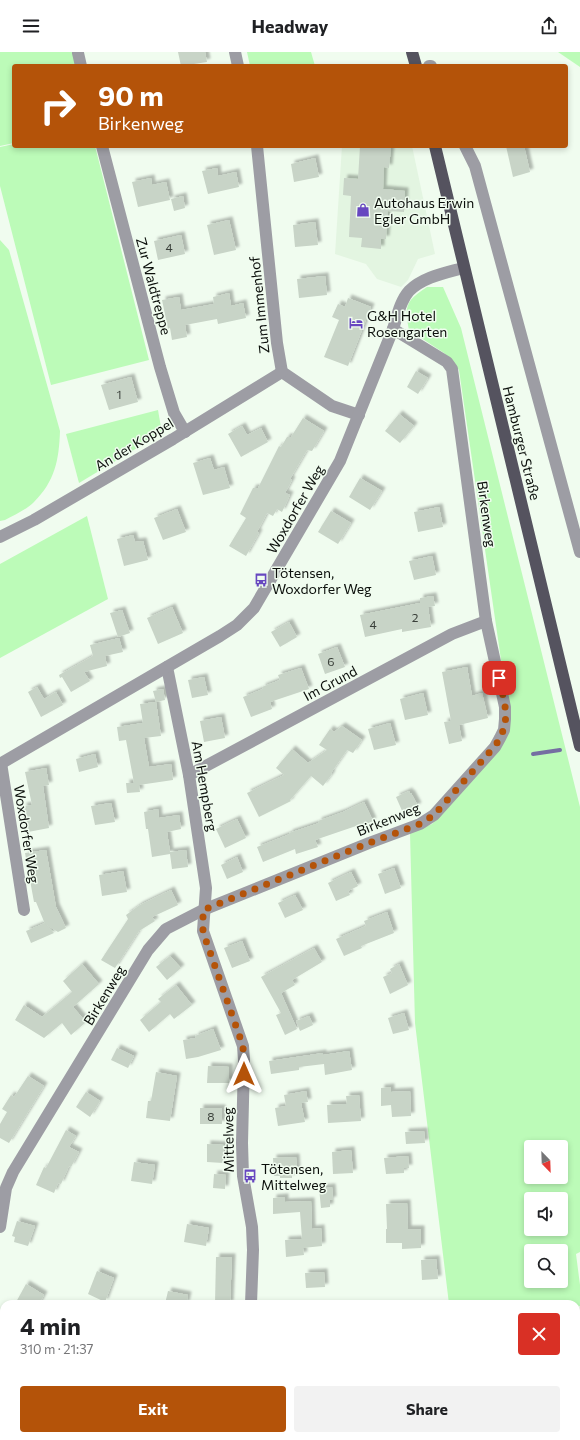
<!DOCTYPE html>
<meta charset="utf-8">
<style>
:root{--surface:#fff;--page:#f2f2f2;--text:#202124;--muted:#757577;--accent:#b45309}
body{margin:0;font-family:Commissioner,sans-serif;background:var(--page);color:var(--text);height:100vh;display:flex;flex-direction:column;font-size:15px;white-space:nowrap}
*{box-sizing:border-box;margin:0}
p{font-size:13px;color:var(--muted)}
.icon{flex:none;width:22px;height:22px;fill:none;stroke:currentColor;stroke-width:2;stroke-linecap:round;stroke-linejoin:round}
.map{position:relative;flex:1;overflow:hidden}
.panel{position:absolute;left:0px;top:1248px;width:580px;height:140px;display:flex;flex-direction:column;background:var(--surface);border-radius:12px 12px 0 0;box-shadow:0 2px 6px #0003}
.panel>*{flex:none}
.guide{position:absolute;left:12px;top:12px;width:556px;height:84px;border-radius:4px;box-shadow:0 2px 6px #0003;background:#b45309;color:#fff;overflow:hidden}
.needle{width:26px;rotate:157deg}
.controls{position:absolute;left:524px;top:1088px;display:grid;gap:8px}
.controls a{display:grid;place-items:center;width:44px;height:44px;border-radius:4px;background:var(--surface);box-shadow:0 2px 6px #0003;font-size:20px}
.pin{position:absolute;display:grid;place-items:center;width:34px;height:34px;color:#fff;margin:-17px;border-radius:8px;box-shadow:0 2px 6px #0006}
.me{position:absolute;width:44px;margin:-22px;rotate:0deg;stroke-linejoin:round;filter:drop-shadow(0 0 3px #0008)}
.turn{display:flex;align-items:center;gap:14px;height:84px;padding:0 20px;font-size:18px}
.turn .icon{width:52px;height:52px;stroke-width:2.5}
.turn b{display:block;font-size:28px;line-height:34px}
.round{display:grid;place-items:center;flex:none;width:42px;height:42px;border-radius:4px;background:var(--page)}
.headline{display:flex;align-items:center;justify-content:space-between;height:68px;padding:0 20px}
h1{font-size:24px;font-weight:700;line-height:30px}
.button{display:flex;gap:8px;margin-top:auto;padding:8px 20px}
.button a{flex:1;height:46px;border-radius:4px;background:var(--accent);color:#fff;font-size:16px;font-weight:700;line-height:46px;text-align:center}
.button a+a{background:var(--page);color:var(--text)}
header{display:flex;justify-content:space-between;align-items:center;height:52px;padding:0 20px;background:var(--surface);font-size:18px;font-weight:700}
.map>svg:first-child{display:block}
</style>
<header><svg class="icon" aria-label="menu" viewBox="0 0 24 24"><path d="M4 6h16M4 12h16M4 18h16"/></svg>Headway<svg class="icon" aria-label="share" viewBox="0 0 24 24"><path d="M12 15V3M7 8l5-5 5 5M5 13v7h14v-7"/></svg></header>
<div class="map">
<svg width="580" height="1388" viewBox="0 0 580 1388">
<defs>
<filter id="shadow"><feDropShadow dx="3.5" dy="-3.5" stdDeviation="1" flood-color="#0004"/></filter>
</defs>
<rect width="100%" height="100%" fill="#f0fcef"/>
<path fill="#e3f5e1" d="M342 94H412L435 202 418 207 408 228 401 235 377 227 366 212 335 202Z"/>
<g fill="#bcfbb8" fill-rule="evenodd">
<path d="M0 0H78L80 14H14V91L0 94Z"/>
<path d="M247 0H311L315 14H250Z"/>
<path d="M558 0H580V15Z"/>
<path d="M14 92V94H95L149 308 51 333 0 134V95Z"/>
<path d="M0 188 9 198 60 379C59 408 55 429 34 450 26 458 14 463 5 468L0 469Z"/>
<path d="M427 235H443L461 276 580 755V1200L576 1202 580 1233V1254L576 1255V1252H449L415 971 410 781 432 772 502 693 510 670 459 318 444 301 409 278C404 253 406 249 427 235ZM531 1095H561V1125H531ZM531 1147H561V1177H531ZM531 1199H561V1229H531Z"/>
<path d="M158 358 162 381 79 431 66 382Z"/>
<path d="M87 464 108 547 0 606V512Z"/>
</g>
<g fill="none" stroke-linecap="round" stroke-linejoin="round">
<path stroke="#756ea2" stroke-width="4" d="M533 702 560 698"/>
</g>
<g fill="#c8d4c7" filter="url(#shadow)">
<path d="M178 0H205L207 10 181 14Z"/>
<path d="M360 94 391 95 389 116 384 115 383 137 405 139 404 160 388 159 386 187H381V197L361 195 362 186 349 185 351 144 343 143 344 126 358 127Z"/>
<path d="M506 94H524L530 120 513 125Z"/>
<path d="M315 106 319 125 294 130 291 112Z"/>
<path d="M217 116 218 124 236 120 239 135 208 142 202 119Z"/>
<path d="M151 126 152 133 166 130 170 148 138 155 132 130Z"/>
<path d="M183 144 185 156 174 159 171 147Z"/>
<path d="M229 168 236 198 214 203 207 173Z"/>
<path d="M315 170 318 193 295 195 293 173Z"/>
<path d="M181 183 185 202 158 208 154 189Z"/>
<path d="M325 224 327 243 299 246 297 227Z"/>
<path d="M229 241 231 254 243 251 246 266 218 272 217 267 185 273 187 285 172 288 170 276 168 277 162 248 179 245 181 258 214 252 213 245Z"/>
<path d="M348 246 371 255 348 314 324 305 339 268 332 265 338 252 345 255Z"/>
<path d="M416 319 428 326 418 342 407 335Z"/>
<path d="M131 325 138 350 109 358 101 333Z"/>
<path d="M399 362 414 374 400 391 385 379Z"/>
<path d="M303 366 324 379 312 399 307 398 290 427 292 428 285 441 290 443 282 460 277 457 273 464 267 461 257 480 259 481 246 504 229 494 246 466 240 462 253 436H258L279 394 281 395 287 385H291Z"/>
<path d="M242 374 247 383 261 376 268 390 241 405 228 382Z"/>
<path d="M210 406 214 418 224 415 230 436 203 443 193 411Z"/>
<path d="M360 426 382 439 370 458 349 445Z"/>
<path d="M439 455 443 475 418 480 414 460Z"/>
<path d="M177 457 186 480 163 488 154 466Z"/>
<path d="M331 459 351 471 338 492 318 480Z"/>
<path d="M133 483 135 490 143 489 148 508 124 514 117 487Z"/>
<path d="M432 504 436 523 414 528 409 509Z"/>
<path d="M433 544 435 554 428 555 431 575 402 580V577L365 585 360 563 420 551V546Z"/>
<path d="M172 555 183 581 158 592 147 566Z"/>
<path d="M122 558 130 581 118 585 110 561Z"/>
<path d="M289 570 297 585 280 595 271 580Z"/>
<path d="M119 586 123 600 105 604 107 614 84 620 90 629 71 640 62 625 60 626 59 623 93 604 90 593Z"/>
<path d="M337 595 345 615 325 622 318 602Z"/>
<path d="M467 615 472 644 482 641 488 666 459 673 462 689 449 692 444 670 451 669 442 620Z"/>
<path d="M301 616 309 637 270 650 272 657 251 665 243 645 263 637 262 635 280 628 278 623Z"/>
<path d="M204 625 208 643 192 646 188 628Z"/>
<path d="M37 635 44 647 56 640 63 653 41 665 28 640Z"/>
<path d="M163 637 165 648 156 650 153 639Z"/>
<path d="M423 641 428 663 405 668 400 647Z"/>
<path d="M156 650 161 684 144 686 149 715 171 712 173 728 139 733 140 740 127 741 126 731H134L126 688 119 689 117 675 143 671 140 652Z"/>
<path d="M221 665 225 686 204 690 200 669Z"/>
<path d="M390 671 396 693 374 698 368 677Z"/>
<path d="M342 674 362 688 353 701 347 698 331 721 332 722 323 734 311 724 290 748 291 749 259 765 247 741 284 723 276 716 292 697 308 711 327 698 319 693 330 677 334 680Z"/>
<path d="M95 702 98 715 79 720 76 707Z"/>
<path d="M46 716 49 733 43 734 49 776 28 780 23 754 32 753 25 720Z"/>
<path d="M409 739 410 742 411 741 418 754 403 761 396 745Z"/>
<path d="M364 750 373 769 357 776 356 774 315 788 318 795 296 802 295 797 263 810 257 795 290 782 289 781 319 771 318 769 343 760Z"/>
<path d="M111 751 115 770 95 773 91 754Z"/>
<path d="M158 757 159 766 179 763 181 777 167 780 170 800 186 798 188 815 172 817 170 802 152 805 148 777H146L144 760Z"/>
<path d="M237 767 246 786 225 796 216 777Z"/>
<path d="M46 798 56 855 66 876 58 880 45 872 36 850H34L25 801Z"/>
<path d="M237 805 243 820 227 827 221 813Z"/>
<path d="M394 816 401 836 385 842 378 822Z"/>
<path d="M123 819 127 840 102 844 99 823Z"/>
<path d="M351 820 358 834 348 839 350 843 336 849 328 831Z"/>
<path d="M171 838 178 853 152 865 155 869 139 879 115 916 101 908 128 867 126 863 140 853Z"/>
<path d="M295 843 303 858 285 866 278 851Z"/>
<path d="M387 860 394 881 361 894 362 896 344 904 336 887 366 874 364 869Z"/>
<path d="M45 871 54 881 31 891 26 879Z"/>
<path d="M242 889 250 909 232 916 224 896Z"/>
<path d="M314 896 322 910 292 928 295 933 281 941 297 977 285 983 276 963 281 961 261 925Z"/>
<path d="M170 904 181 916 167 928 156 915Z"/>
<path d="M82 912 99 932 73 955 86 970 71 983 62 971 44 986 15 968 24 953 42 965 72 940 63 929Z"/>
<path d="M399 912 408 933 390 942 383 925 392 921 390 917Z"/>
<path d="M176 933 192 953 174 967 170 962 149 980 140 968 161 950 158 947Z"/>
<path d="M404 961 409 978 393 982 388 966Z"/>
<path d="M309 964 313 973 300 979 296 969Z"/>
<path d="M213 977 221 998 198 1005 186 1007 183 988 196 986 195 984Z"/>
<path d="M117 996 134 1004 128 1016 111 1008Z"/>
<path d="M349 999 352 1018 325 1023 324 1012 299 1015V1018L271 1022 269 1009 323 1001V1003Z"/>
<path d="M208 1014 229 1015V1031H207Z"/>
<path d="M156 1020 177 1024 170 1069 146 1066 148 1049H151Z"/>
<path d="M28 1024 44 1034 9 1091 0 1086V1072L7 1060 2 1057 11 1043 14 1045Z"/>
<path d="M391 1035V1040L410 1039 411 1064 392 1065 391 1053 381 1054V1036Z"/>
<path d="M306 1039 308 1050 301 1051 305 1070 278 1074 275 1056 286 1054 284 1043Z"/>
<path d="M86 1040 100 1049 90 1065 76 1055Z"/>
<path d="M359 1043 361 1069 328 1071 327 1053 347 1052 346 1044Z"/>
<rect x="200" y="1056" width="22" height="16"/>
<path d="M66 1078 76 1084 69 1095 79 1100 71 1115 69 1114 61 1132 58 1131 54 1141 36 1133 44 1115 46 1116Z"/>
<path d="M424 1079 425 1091 406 1092 405 1080Z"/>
<path d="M207 1092 224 1093 223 1111 207 1110Z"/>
<path d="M351 1098 353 1121 333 1122 332 1100Z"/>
<path d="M408 1104 409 1116H404V1121L386 1122 384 1106Z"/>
<path d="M296 1105 297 1122 292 1123V1126H280V1124H274L273 1106Z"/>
<path d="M134 1110 155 1113 152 1132 131 1129Z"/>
<path d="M214 1122 226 1123 225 1137 213 1136Z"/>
<path d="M332 1135 333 1148H330V1155L321 1156 319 1136Z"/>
<path d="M285 1145V1150L311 1149 312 1177 321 1176 322 1194 303 1196 304 1203 286 1205 285 1188 302 1187 300 1160 273 1162V1146Z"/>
<path d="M407 1151 408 1177H421V1196L402 1197V1191H386V1177H387L386 1152Z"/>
<path d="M17 1169 35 1174 28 1194 14 1190 15 1185 12 1184Z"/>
<path d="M187 1172 209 1176 206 1194 184 1190Z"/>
<path d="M216 1205H232L230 1252H215Z"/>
<path d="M436 1207 438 1227 422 1228 421 1208Z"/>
<path d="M97 1219 114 1226 105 1250 88 1242Z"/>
<path d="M324 1220 325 1235 306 1236 305 1221Z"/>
<path d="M26 1232 44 1243 39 1252H15Z"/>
<path d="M168 1239 188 1243 186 1252H165Z"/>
</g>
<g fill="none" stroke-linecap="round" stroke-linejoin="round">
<g stroke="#9d9da4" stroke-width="12">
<path d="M235 0 238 14"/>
<path d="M78 1 81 14"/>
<path d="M429 14H431"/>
<path d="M102 94 160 315 174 361 185 380"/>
<path d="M257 94 277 291 282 320 332 354 359 363"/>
<path d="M465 94 475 114 580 500"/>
<path d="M0 485 34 468 173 387 282 320"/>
<path d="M167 615 189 723 206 836 203 879 243 994 244 1008 242 1091 243 1124 252 1175 253 1198 251 1252"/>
<path d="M1 711 24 858"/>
<path d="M0 712 220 584 237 573 254 556 340 409 393 277C397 265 400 249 409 239 423 225 445 221 463 216"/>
<path d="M189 723 452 582 486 569"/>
<path d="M0 1175 6 1136 13 1120 148 898 166 877 203 858 369 791 420 772 434 763 495 695 500 686 504 678 505 667V655L486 569 452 317 447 310 393 277"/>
<path d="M0 1307 4 1309"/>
<path d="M142 1384 149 1388"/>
<path d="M244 1388V1384"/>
</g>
<g stroke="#55535f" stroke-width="12">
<path d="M412 0 416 14"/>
<path d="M435 94 580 694"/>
</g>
</g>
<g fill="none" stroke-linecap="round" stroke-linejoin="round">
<path stroke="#b45309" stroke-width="7" stroke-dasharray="0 12.6" d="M244 1022 243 994 203 880V858L369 791 420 772 434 763 495 694C512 669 505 654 499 626"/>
</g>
<defs>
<g id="shop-bare" transform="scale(1.08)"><path d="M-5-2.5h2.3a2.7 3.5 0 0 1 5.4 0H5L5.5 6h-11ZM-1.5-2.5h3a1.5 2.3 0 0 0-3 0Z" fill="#6747c0" stroke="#f0fcef" stroke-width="2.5" paint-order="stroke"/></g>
<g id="hotel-bare" transform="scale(1.08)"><path d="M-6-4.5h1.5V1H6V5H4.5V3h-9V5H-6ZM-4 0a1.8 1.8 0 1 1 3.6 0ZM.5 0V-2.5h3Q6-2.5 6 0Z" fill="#6747c0" stroke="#f0fcef" stroke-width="2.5" paint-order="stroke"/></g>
<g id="bus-bare" transform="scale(1.08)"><path d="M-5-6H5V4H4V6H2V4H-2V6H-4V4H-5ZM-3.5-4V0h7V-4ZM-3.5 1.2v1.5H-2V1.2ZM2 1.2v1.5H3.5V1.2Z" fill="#6747c0" stroke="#f0fcef" stroke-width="2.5" paint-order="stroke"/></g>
</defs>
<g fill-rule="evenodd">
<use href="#shop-bare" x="363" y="158"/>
<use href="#hotel-bare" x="356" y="271"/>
<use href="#bus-bare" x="261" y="528"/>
<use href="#bus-bare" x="250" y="1124"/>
</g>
<g text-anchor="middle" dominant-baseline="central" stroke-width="3" stroke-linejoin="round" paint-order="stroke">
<g font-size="12" fill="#3a403a">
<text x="169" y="195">4</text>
<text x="119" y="342">1</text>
<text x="415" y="565">2</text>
<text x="373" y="572">4</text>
<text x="331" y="609">6</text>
<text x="211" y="1064">8</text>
</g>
<g font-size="14" fill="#0b0f0b" stroke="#f0fcef" text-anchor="start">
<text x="374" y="150">Autohaus Erwin<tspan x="374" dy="16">Egler GmbH</tspan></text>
<text x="367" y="263">G&amp;H Hotel<tspan x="367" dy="16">Rosengarten</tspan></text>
<text x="272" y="520">Tötensen,<tspan x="272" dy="16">Woxdorfer Weg</tspan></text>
<text x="261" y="1116">Tötensen,<tspan x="261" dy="16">Mittelweg</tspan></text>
</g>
<g font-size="14" fill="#0b0f0b" stroke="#f0fcef">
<text transform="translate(154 234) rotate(75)">Zur Waldtreppe</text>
<text transform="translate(259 253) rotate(-96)">Zum Immenhof</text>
<text transform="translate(522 391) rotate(76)">Hamburger Straße</text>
<text transform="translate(134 392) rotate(-31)">An der Koppel</text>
<text transform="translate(295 457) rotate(-60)">Woxdorfer Weg</text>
<text transform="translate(487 462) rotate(82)">Birkenweg</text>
<text transform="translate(330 631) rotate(-28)">Im Grund</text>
<text transform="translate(205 734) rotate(80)">Am Hempberg</text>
<text transform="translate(388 767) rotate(-22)">Birkenweg</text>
<text transform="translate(27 782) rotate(81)">Woxdorfer Weg</text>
<text transform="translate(104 943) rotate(-59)">Birkenweg</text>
<text transform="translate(228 1088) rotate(-91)">Mittelweg</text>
</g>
</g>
</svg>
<div class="controls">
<a><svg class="needle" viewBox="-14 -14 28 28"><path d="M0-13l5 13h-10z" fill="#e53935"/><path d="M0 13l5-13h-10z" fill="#757577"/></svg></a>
<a><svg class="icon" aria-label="sound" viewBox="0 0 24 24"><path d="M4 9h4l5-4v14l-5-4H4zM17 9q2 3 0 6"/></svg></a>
<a><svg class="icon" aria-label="search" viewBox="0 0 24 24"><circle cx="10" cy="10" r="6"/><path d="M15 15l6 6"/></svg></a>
</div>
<div class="pin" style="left:499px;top:626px;background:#d93025"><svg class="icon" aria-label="arrive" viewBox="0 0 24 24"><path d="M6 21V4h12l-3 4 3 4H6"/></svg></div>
<svg class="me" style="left:244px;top:1022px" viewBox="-20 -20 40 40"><path d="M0-17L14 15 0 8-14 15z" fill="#b45309" stroke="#fff" stroke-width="4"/></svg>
<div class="guide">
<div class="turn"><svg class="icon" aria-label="right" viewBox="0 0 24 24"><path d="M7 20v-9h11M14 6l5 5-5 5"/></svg><div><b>90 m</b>Birkenweg</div></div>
</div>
<section class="panel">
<div class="headline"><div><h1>4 min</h1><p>310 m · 21:37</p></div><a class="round" style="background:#d93025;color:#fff"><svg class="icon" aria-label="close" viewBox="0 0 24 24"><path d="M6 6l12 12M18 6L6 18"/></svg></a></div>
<div class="button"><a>Exit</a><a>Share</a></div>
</section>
</div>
